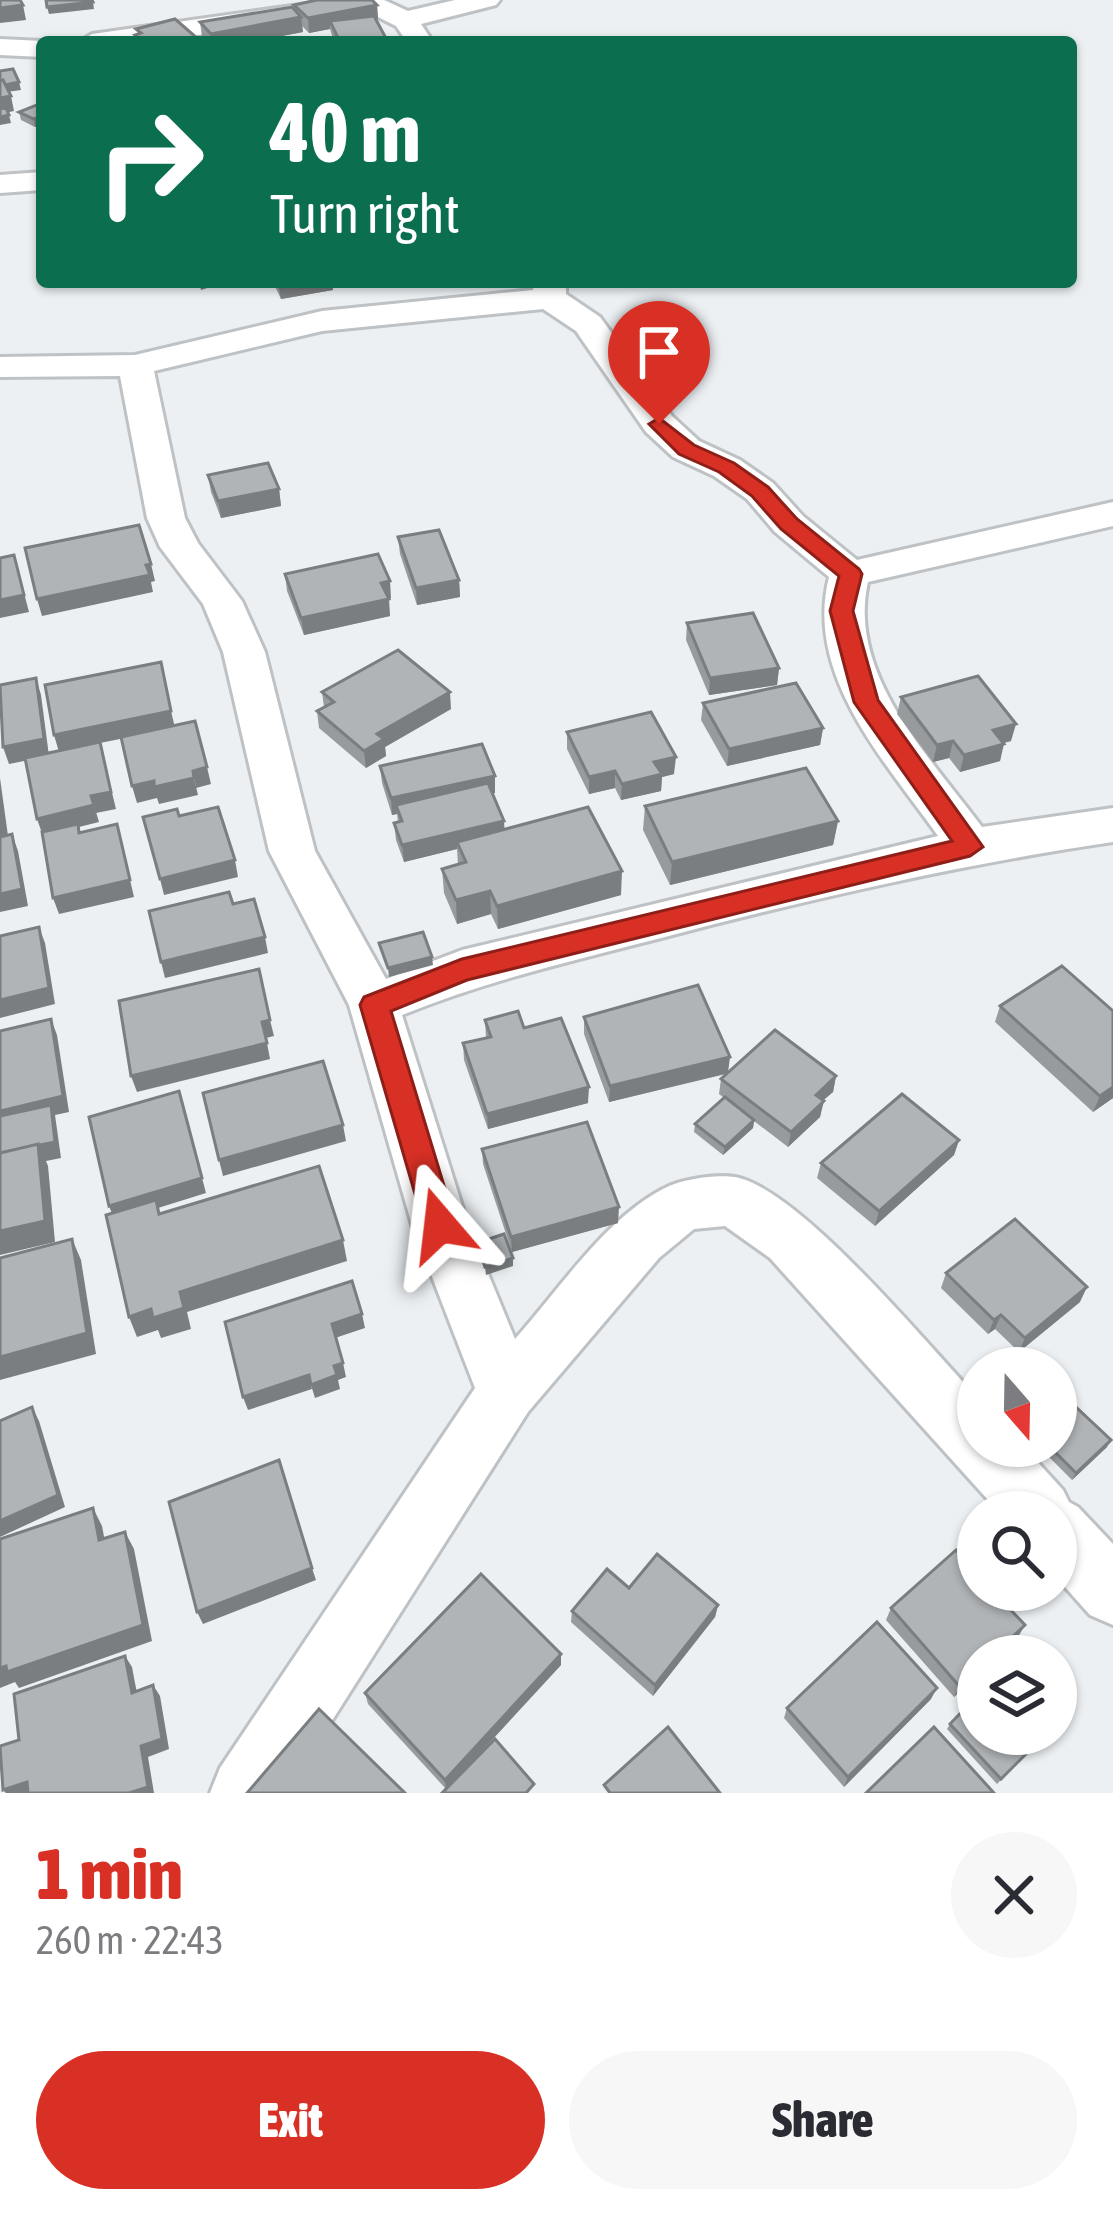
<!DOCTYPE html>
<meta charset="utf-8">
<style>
:root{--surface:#fff;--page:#f7f7f7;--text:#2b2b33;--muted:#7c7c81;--accent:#d93025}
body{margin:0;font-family:"Asap Condensed",sans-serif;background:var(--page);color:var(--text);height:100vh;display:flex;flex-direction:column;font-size:45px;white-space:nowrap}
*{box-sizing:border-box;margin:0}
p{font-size:39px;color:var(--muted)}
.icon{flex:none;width:66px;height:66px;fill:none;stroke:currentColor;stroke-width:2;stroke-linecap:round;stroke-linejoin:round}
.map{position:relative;height:1793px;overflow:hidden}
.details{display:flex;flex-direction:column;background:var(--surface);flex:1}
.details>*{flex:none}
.banner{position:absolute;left:36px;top:36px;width:1041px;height:252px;border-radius:12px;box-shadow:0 3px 9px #0004;background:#0b6e4f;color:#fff;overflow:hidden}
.needle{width:78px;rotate:160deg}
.tools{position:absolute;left:957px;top:1347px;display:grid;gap:24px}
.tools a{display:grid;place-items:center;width:120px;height:120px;border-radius:50%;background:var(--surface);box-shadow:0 3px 9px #0004;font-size:60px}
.pin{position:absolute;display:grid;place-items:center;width:102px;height:102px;color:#fff;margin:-123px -51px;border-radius:50% 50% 50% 0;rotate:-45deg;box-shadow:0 0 12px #0007}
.pin .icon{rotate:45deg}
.me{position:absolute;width:132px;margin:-66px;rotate:343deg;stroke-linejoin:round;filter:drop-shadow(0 0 9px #0008)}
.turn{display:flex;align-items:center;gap:42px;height:252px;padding:0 36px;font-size:54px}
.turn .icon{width:156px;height:156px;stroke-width:2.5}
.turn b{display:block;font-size:84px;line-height:102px}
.round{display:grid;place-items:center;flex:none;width:126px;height:126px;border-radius:63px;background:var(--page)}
.head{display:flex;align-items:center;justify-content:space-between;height:204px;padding:0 36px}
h1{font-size:72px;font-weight:800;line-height:90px;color:var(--accent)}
.button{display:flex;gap:24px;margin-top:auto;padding:24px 36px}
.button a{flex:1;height:138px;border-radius:72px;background:var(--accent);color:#fff;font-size:48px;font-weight:800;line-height:138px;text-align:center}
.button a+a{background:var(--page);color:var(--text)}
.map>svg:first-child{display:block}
</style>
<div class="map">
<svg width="1113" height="1793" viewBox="0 0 1113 1793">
<rect width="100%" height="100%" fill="#ecf0f3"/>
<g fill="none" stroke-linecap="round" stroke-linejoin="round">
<g stroke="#bec2c5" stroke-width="6">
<g id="minor">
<path d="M335 0H384L408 11 455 0H500L496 5 421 24 433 42H407L396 26 366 11 149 42H79L92 34Z"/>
<path d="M0 39 42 41 47 42H42V57L0 55Z"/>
<path d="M42 172V190L0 193V175Z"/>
<path d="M534 282H566V294L600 317 672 416 699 441 740 460 773 483 803 516 857 560 1113 502V526L868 582C847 675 931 758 982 827L1113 808V842C962 864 814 898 665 937 576 960 488 980 402 1015L468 1225 515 1339C559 1290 604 1220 663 1189 680 1179 716 1174 735 1177 800 1189 929 1347 978 1398V1446H1023L1063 1490 1069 1502 1078 1507 1113 1544V1625L1090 1615 1056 1577V1512H999L770 1258 725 1226 694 1229 659 1258 528 1412 286 1793H210L220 1768 475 1388 412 1225 349 1005 269 851 223 652 203 604 160 547 147 518 120 376 0 377V357L135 355 322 311 533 290ZM543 309 576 331 646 432 673 457 714 476 747 499 775 532 829 577C804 675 885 761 938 836L462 950 386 979 315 851 265 652 242 601 198 543 185 518 154 371 322 331Z"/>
</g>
</g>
<use href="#minor" fill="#fff" fill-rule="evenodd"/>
</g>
<g fill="#979b9d">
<path d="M294 5H377L378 19 376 20 388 42H334L330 29 309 33 302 26 303 32 250 42H207L202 37 200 22 294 10Z"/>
<path d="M39 104 35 127 21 120 19 112Z"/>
<path d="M273 282H333V290L281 299Z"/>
<path d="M649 339 702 363 701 372 672 378 649 347Z"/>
<path d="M208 475 279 489 281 506 221 518 211 492Z"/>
<path d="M398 537 459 580 460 597 417 605 400 554Z"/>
<path d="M285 574 391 598 388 599 390 616 304 635 287 591Z"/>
<path d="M687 623 779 668 777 685 709 695 686 640Z"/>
<path d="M322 692 451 709 385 747 386 756 366 768 319 728 317 711 324 707Z"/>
<path d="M901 697 1011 741 1003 743 1000 761 960 772 949 758 933 762 897 714Z"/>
<path d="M703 703 823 728 820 745 727 766 701 720Z"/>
<path d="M567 732 674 774 662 777 661 791 621 800 615 788 589 794 567 749Z"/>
<path d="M380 766 495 776V793L492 794 504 829 621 895 498 929 491 914 457 924 444 893 442 869 458 865 457 849 404 862 396 840 394 823 398 822 397 814 392 815 382 783Z"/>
<path d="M645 806 838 821 833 845 670 885 643 830Z"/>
<path d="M1000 1006 1113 1011V1098L1093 1112 995 1022Z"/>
<path d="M584 1017 728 1072 836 1076 833 1092 823 1100 820 1117 788 1147 754 1121 753 1128 723 1155 694 1132 695 1124 724 1098 719 1094 721 1079 726 1074 609 1102 584 1034Z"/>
<path d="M485 1020 524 1028 588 1103 488 1129 464 1060 463 1043 486 1038Z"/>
<path d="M959 1140 954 1155 875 1226 817 1178 821 1163Z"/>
<path d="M482 1149 618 1223 512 1252 483 1164Z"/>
<path d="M946 1273 1080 1302 1019 1352 995 1329 988 1334 941 1288Z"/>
<path d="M1038 1446H1056L1107 1447 1072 1480Z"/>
<path d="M629 1588 718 1605 715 1617 653 1696 571 1622 572 1611Z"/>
<path d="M891 1608 1018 1637 997 1656H978V1674L954 1697 886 1620Z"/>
<path d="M561 1665 446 1789 368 1704 365 1693Z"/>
<path d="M931 1699 844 1787 784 1718 787 1708Z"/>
<path d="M950 1724 1028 1753 997 1784 947 1729Z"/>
</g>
<g fill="#7b7e80">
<path d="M93 2 94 9 49 14 47 7Z"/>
<path d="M23 5 26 20 0 23V8Z"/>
<path d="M377 5 378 19 333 28 330 21V29L309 33 308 18Z"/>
<path d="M301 17 303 32 250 42H212L211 34Z"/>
<path d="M19 82 21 90 0 93V85Z"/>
<path d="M11 96 14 111 0 114V98Z"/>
<path d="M9 115 11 123 0 125V117Z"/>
<path d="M42 116V125L35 127 34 119Z"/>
<path d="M199 282H226L201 290Z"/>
<path d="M284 282H333V290L281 299 278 283Z"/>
<path d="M702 363 701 372 672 378 673 369Z"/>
<path d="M279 489 281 506 221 518 218 501Z"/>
<path d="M14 555 29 612 0 618V600Z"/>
<path d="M151 564 155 581 151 582 153 592 42 616 37 599Z"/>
<path d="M459 580 460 597 417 605 416 588Z"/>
<path d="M390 581 391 598 383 599 381 583Z"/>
<path d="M389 599 390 616 304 635 301 618Z"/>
<path d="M779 668 777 685 709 695 710 678Z"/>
<path d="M36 678 41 695 49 756 9 764 3 747Z"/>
<path d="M450 692 451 709 385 747 386 756 366 768 364 751 377 734Z"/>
<path d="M171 711 175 728 100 743 116 809 96 813 91 796 59 752 54 735Z"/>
<path d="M1016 724 1011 741 989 747 993 730Z"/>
<path d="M823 728 820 745 727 766 729 749Z"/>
<path d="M953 741 949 758 933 762 937 745Z"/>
<path d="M1004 744 1000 761 960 772 964 755Z"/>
<path d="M676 757 674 774 662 777 661 791 621 800 622 784 654 762Z"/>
<path d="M207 767 211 784 196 788 193 771Z"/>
<path d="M615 771V788L589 794V777Z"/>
<path d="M495 776V793L399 814 396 805 397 814 392 815 391 798Z"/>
<path d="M0 778 8 836 0 838Z"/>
<path d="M194 778 198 795 159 804 157 798 137 803 132 786 154 781Z"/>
<path d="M94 805 99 822 79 827 83 841 43 836 37 819Z"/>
<path d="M504 821 505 837 457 842V849L404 862 402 845Z"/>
<path d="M838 821 833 845 670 885 672 862Z"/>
<path d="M117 824 134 897 59 914 53 898Z"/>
<path d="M12 834 18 851 28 906 0 912V894Z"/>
<path d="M235 860 238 877 164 895 160 879Z"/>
<path d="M622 871 621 895 498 929 497 906Z"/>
<path d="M490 891 491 914 457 924 456 900Z"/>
<path d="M39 927 45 943 55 1004 0 1018V1000Z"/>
<path d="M265 937 268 953 165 978 161 962Z"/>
<path d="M432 957 433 965 389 977 388 968Z"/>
<path d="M51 1019 57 1035 69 1112 55 1115 61 1158 46 1161 48 1166 55 1242 0 1255V1111Z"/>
<path d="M270 1020 274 1036 266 1038 262 1022Z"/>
<path d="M267 1043 270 1059 137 1092 131 1076Z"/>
<path d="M730 1057 728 1073 609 1102 610 1086Z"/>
<path d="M836 1076 833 1092 812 1110 816 1095Z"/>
<path d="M589 1087 588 1103 488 1129 487 1114Z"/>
<path d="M1113 1087V1098L1093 1112 1100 1096Z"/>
<path d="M179 1091 206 1193 158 1208 163 1222 115 1221 109 1206Z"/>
<path d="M824 1101 820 1117 788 1147 791 1132Z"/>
<path d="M754 1120 753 1128 723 1155 725 1147Z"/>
<path d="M343 1125 346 1141 223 1176 219 1160Z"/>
<path d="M959 1140 954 1155 875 1226 879 1211Z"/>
<path d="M619 1207 618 1223 512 1252 511 1237Z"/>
<path d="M72 1239 81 1260 96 1354 0 1380V1357Z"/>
<path d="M343 1240 347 1261 187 1312 191 1329 161 1338 158 1330 137 1337 129 1317 151 1309 180 1292Z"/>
<path d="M513 1258V1266L486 1275 485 1267Z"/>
<path d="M1087 1287 1080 1302 1019 1352 1025 1338Z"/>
<path d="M362 1314 365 1328 335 1338 332 1324Z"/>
<path d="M1001 1315 995 1329 988 1334 994 1320Z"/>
<path d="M343 1363 346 1377 338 1380 340 1389 315 1398 311 1385 334 1366Z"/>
<path d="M309 1375 312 1389 248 1410 243 1397Z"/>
<path d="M32 1407 39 1421 65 1507 0 1537V1521Z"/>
<path d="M1111 1440 1107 1447 1072 1480 1076 1473Z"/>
<path d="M93 1508 102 1526 108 1558 99 1540Z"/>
<path d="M125 1532 134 1549 152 1641 19 1688 15 1682 0 1688V1668Z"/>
<path d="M312 1568 316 1580 203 1624 197 1612Z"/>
<path d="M718 1605 715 1617 653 1696 655 1685Z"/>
<path d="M1025 1625 1018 1637 997 1656H992Z"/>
<path d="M561 1654V1665L446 1790 445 1780Z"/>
<path d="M125 1656 132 1667 139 1704 132 1693Z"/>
<path d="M978 1670V1674L954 1697 960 1687Z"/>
<path d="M153 1685 160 1696 169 1749 148 1757 154 1793H129Z"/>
<path d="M937 1688 931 1699 844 1787 848 1777Z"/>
<path d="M27 1782 31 1793H6L3 1790Z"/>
</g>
<g fill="#b0b4b7" stroke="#7b7e80" stroke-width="3">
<path d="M0 0H20L23 5 0 8Z"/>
<path d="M46 0H92L93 2 47 7Z"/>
<path d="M317 0H372L377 5 308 18 294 5Z"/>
<path d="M292 7 301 17 211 34 200 22Z"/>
<path d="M374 16 388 42H340L330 21Z"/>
<path d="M175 19 197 38 183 42H143L135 35 141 33 136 29Z"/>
<path d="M13 69 19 82 5 85 3 80 0 81V71Z"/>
<path d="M3 80 11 96 0 98V81Z"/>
<path d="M39 104 42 105V116L34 119 19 112Z"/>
<path d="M6 108 9 115 0 117V109Z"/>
<path d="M678 333 702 363 673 369 649 339Z"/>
<path d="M268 463 279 489 218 501 208 475Z"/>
<path d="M139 525 151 564 146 565 150 575 37 599 25 548Z"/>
<path d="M439 530 459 580 416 588 398 537Z"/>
<path d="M378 554 390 581 381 583 389 599 301 618 285 574Z"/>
<path d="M14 555 24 595 0 600V558Z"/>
<path d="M753 613 779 668 710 678 687 623Z"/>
<path d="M398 650 450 692 377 734 384 739 364 751 317 711 334 702 322 692Z"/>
<path d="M161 662 171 711 54 735 45 685Z"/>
<path d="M978 676 1016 724 993 730 1004 744 964 755 953 741 937 745 901 697Z"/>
<path d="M36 678 44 739 3 747 0 685Z"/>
<path d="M796 683 823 728 729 749 703 703Z"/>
<path d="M651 712 676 757 654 762 662 774 622 784 615 771 589 777 567 732Z"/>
<path d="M195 721 207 767 193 771 194 778 154 787V781L132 786 121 737Z"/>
<path d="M100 742 111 792 91 796 94 805 37 819 25 758Z"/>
<path d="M482 744 495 776 391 798 380 766Z"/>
<path d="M806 768 838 821 672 862 645 806Z"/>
<path d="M488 783 504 821 402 845 394 823 402 821 396 805Z"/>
<path d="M218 807 235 860 160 879 143 817 177 809 179 816Z"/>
<path d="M588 807 622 871 497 906 490 891 456 900 442 869 466 862 457 842Z"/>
<path d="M78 824 79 833 117 824 130 880 53 898 42 832Z"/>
<path d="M12 834 22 889 0 894V837Z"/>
<path d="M229 892 233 904 254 899 265 937 161 962 149 911Z"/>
<path d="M39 927 49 988 0 1000V936Z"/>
<path d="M423 932 432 957 388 968 379 943Z"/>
<path d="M1062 966 1113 1011V1087L1100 1096 1000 1006Z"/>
<path d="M259 969 270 1020 262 1022 267 1043 131 1076 119 1001Z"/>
<path d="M698 985 730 1057 610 1086 584 1017Z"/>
<path d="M518 1011 524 1028 561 1018 589 1087 487 1114 463 1043 491 1037 485 1020Z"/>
<path d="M51 1019 63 1096 0 1111V1031Z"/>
<path d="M775 1030 836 1076 816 1095 824 1101 791 1132 721 1079Z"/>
<path d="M323 1061 343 1125 219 1160 203 1093Z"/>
<path d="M179 1091 202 1178 109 1206 89 1117Z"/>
<path d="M902 1094 959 1140 879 1211 821 1163Z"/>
<path d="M725 1097 754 1120 725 1147 695 1124Z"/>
<path d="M51 1105 55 1142 0 1153V1116Z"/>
<path d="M587 1122 619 1207 511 1237 482 1149Z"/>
<path d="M38 1144 45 1221 0 1231V1153Z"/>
<path d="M319 1166 343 1240 180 1292 184 1308 153 1318 151 1309 129 1317 106 1215 156 1200 159 1214Z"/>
<path d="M1015 1219 1087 1287 1025 1338 1001 1315 994 1320 946 1273Z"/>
<path d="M504 1234 513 1258 485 1267 477 1243Z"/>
<path d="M72 1239 87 1333 0 1357V1258Z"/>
<path d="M352 1281 362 1314 332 1324 343 1363 334 1366 337 1375 311 1385 309 1375 243 1397 225 1322Z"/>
<path d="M1061 1393 1111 1440 1076 1473 1049 1446H1056V1397Z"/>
<path d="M32 1407 58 1495 0 1521V1421Z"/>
<path d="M279 1460 312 1568 197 1612 169 1502Z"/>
<path d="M93 1508 99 1540 125 1532 143 1625 7 1672 6 1666 0 1668V1539Z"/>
<path d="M956 1550 978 1575V1590H992L1025 1625 992 1656H978V1670L960 1687 891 1608Z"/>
<path d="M657 1554 718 1605 655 1685 572 1611 607 1569 629 1588Z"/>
<path d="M481 1574 561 1654 445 1780 365 1693Z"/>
<path d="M877 1622 937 1688 848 1777 787 1708Z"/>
<path d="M125 1656 132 1693 153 1685 162 1739 141 1746 148 1787 129 1793H28L27 1782 3 1790 0 1746 19 1740 14 1694Z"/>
<path d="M978 1695V1734H1019L1032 1748 1001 1779 950 1724Z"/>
<path d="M319 1709 405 1793H247Z"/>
<path d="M668 1727 720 1793H610L604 1785Z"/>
<path d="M934 1727 994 1793H866Z"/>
<path d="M495 1739 534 1784 526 1793H442Z"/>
</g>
<path fill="#d93025" stroke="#8d1f18" stroke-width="3" d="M659 418 694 445 734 463 768 487 797 519 859 569 862 574 853 611 878 700 983 847 970 856 467 980 391 1011 456 1225 451 1235 440 1239 429 1235 424 1225 360 1005 364 997 462 959 952 841 854 702 830 611 839 576 781 529 752 496 719 472 679 454 649 424Z"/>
</svg>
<div class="tools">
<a><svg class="needle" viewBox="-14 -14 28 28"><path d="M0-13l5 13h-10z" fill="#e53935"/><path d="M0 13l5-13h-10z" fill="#7c7c81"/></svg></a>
<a><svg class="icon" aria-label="search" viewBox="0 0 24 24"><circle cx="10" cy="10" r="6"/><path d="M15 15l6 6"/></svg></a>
<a><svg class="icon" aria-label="layers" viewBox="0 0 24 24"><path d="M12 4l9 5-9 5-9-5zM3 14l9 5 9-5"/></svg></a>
</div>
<div class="pin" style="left:659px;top:424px;background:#d93025"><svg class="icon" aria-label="arrive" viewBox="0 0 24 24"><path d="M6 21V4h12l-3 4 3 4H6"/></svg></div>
<svg class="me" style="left:440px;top:1225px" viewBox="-20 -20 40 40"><path d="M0-17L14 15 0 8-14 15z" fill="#d93025" stroke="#fff" stroke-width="4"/></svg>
<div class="banner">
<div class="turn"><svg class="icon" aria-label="right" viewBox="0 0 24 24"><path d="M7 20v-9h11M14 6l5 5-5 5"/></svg><div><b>40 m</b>Turn right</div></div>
</div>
</div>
<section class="details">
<div class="head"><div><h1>1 min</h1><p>260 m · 22:43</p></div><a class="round"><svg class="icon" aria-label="close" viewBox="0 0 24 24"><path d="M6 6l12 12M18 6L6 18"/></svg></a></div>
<div class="button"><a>Exit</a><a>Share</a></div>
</section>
